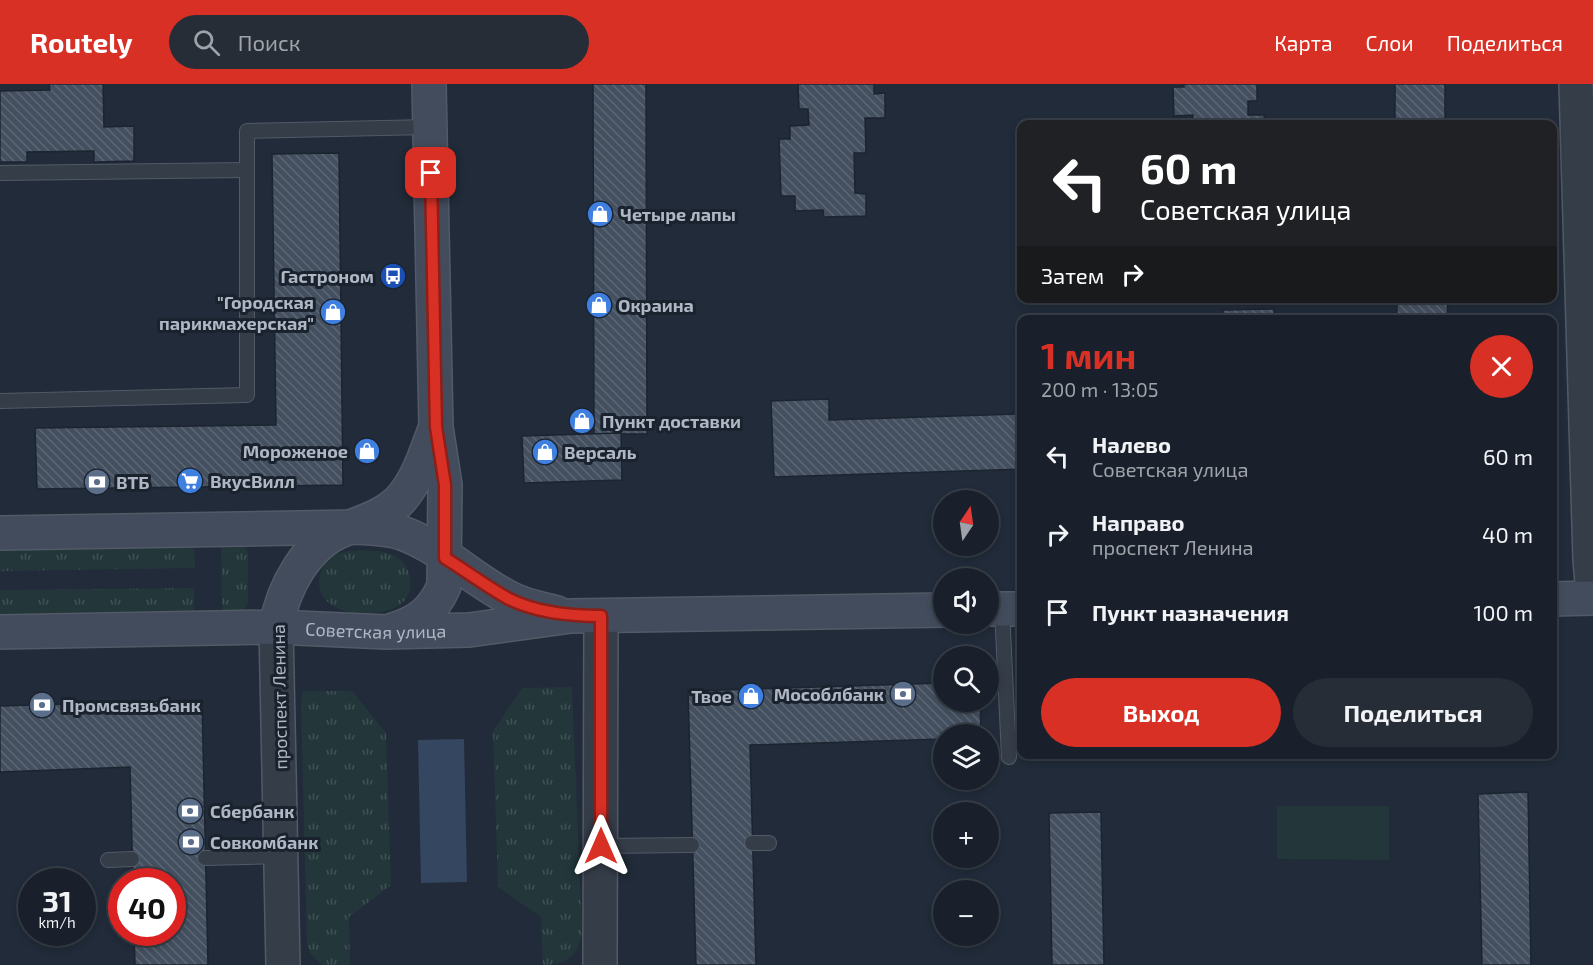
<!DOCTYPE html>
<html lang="ru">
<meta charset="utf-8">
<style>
:root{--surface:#19202b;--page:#262d37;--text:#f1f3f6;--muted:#9fa3a9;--line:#373e47;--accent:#d93025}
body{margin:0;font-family:"Exo 2",sans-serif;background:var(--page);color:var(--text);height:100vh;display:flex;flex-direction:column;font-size:22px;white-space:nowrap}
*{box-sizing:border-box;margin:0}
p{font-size:20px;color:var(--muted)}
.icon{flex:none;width:33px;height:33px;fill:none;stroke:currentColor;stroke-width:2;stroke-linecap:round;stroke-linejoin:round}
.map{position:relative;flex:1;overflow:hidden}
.panel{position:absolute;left:1017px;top:231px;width:540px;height:444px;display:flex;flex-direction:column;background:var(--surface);border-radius:12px;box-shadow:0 3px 9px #0003,0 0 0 2px var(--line)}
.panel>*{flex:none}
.banner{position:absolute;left:1017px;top:36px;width:540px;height:183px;border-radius:12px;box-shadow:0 3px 9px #0003,0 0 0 2px var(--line);background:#202124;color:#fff;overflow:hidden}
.needle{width:39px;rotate:13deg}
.tools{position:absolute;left:933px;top:406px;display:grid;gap:12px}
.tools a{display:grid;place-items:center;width:66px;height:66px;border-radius:50%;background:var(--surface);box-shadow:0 3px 9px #0003,0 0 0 2px var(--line);font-size:30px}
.speed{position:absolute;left:18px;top:784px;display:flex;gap:12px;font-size:30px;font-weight:700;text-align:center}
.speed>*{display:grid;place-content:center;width:78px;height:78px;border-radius:50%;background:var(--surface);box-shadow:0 3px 9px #0003,0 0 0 2px var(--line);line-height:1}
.speed small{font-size:15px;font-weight:400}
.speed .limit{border:9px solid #d22;background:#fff;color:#111}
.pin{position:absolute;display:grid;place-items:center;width:51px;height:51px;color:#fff;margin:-26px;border-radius:12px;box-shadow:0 3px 9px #0006}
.me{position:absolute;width:66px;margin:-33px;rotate:0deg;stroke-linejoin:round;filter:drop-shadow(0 0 4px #0008)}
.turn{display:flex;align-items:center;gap:21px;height:126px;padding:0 24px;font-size:27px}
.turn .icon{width:78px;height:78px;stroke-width:2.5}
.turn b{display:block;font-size:42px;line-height:51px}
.then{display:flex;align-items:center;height:57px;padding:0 24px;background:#0003;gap:12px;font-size:22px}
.round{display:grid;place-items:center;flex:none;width:63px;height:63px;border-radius:32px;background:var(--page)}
.headline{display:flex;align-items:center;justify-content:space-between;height:102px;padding:0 24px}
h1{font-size:36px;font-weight:700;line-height:45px;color:var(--accent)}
.primary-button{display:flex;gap:12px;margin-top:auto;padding:12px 24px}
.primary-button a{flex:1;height:69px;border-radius:36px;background:var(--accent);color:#fff;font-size:24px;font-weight:700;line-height:69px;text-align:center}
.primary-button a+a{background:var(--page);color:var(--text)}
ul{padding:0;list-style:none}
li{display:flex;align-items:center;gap:18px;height:78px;padding:0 24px}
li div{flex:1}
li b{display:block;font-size:22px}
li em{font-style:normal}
header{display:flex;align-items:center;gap:36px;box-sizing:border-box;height:84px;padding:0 30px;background:var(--accent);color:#fff}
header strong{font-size:28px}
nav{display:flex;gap:33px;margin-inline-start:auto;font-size:21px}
.search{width:420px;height:54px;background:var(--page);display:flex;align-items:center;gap:15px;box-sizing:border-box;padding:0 21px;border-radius:33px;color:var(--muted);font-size:22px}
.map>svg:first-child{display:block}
</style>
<header>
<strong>Routely</strong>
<div class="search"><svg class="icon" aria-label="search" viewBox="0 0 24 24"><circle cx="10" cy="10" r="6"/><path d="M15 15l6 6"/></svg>Поиск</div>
<nav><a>Карта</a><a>Слои</a><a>Поделиться</a></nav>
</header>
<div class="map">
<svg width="1593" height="881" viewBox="0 0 1593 881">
<defs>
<pattern id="grass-tufts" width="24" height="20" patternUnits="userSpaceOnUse" patternTransform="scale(1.5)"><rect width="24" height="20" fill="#23373a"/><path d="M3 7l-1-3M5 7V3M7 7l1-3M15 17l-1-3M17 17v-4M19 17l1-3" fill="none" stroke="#405255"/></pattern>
<pattern id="building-back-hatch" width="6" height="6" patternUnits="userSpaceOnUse" patternTransform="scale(1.5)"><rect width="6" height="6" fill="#445060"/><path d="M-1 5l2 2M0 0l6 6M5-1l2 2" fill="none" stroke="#5c6775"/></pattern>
</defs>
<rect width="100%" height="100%" fill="#212b39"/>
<g fill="url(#grass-tufts)">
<path d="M221 459C231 460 245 457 248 469V519L243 527 235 529H222Z"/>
<path d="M194 460 195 484 0 487V463Z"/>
<path d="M350 467C371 466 401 464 409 489 410 495 411 501 410 507 400 542 304 538 321 487 326 474 337 469 350 467Z"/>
<path d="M194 504V529L0 532V506Z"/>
<path d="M572 603 582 850C577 873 566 881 543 881L541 833 498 803 493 647 522 604Z"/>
<path d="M303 607H352L386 649 391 801 349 833 350 881H322L310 869 307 858 301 618Z"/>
</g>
<path fill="#23373a" d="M1277 722H1389V776L1277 775Z"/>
<path fill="#354660" d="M464 655 467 798 421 799 418 656Z"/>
<g fill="url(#building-back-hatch)" stroke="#1c2430" stroke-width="1.5">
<path d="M49 0H103L104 43 134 42V77L94 78V67L27 68V78H0V7L50 6Z"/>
<path d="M593 0H646L647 350H594Z"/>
<path d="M798 0H874V10L885 9V34H865L866 69H854L855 109 866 110V132L824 133 823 126 795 127V112H781L779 55H790V42L809 41 808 25H799Z"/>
<path d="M1184 0H1257V17H1248V31H1264L1265 40H1193V31L1174 32 1173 3H1184Z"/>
<rect x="1395" y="0" width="50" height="40"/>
<path d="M339 69 343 401 37 405 35 344 276 341 272 70Z"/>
<path d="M1397 214H1447L1448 236H1397Z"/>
<path d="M1274 225V236H1223V226Z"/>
<path d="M829 315V336L1022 330V385L774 393 771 317Z"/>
<path d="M621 349 622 396 524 399 522 352Z"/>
<path d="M377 359V377H364L363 360Z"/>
<path d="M944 599V618H980L981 651H944V655L750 661 756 881H696L688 607Z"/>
<path d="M202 616 208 881H135L134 849H172V798H133L130 683 0 688V622Z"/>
<path d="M1528 708 1531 881H1482L1478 710Z"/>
<path d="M1101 728 1104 881H1052L1049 729Z"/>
</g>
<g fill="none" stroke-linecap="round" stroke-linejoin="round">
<g stroke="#525a67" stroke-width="16">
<g id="service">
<path d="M0 89 247 86"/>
<path d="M0 317 247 311V47L430 43"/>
<path d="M1002 525 1009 673"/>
<path d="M752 759H769"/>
<path d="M601 762 692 761"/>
<path d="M205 774 281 772"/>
<path d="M108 776 132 775"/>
</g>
</g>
<g stroke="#525a67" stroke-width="36">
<g id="tertiary">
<path d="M1576 0 1590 476 1593 509"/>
<path d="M276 543 283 881"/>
<path d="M600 881 601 532"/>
</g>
</g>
<g stroke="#525a67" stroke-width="36">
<g id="secondary">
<path d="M0 449 356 443C371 444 387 444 402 449 441 463 472 495 509 514 524 522 541 525 557 529"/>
<path d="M1552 515 1593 514"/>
<path d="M988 525H1022"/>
<path d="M276 543C283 504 306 459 345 445 363 438 383 432 398 418 417 399 426 369 435 345"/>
<path d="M393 546C419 538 433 527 444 502L445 401 436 343 429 0"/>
<path id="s1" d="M0 548 276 543 386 548 469 546 571 532 944 526"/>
</g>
</g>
<use href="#service" stroke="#353d49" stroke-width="14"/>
<use href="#tertiary" stroke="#353d49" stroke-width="33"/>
<use href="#secondary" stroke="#434c5c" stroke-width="33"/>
</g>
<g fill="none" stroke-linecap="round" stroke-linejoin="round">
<g stroke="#8d1f18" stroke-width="15">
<path id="route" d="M431 89 436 343 445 401V474C466 487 487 503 509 515 537 529 570 532 601 532V762"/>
</g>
<use href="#route" stroke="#d93025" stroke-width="10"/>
</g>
<defs>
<g id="shop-disc" transform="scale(1.35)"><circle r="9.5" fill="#3f7fe0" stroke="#1a222e"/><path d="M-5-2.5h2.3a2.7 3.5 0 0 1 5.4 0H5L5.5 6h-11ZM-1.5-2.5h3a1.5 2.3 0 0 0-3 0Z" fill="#fff"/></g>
<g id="bus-disc" transform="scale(1.35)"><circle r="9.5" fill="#1a4fb4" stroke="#1a222e"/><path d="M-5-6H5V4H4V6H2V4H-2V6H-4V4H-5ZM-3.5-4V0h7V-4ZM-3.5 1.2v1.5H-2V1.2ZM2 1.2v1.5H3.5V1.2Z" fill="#fff"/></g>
<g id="supermarket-disc" transform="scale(1.35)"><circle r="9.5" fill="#3f7fe0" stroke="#1a222e"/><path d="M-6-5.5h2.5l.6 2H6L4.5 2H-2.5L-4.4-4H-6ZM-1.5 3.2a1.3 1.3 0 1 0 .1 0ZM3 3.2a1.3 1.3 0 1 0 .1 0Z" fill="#fff"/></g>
<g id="bank-disc" transform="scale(1.35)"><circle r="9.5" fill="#5c6f8a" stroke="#1a222e"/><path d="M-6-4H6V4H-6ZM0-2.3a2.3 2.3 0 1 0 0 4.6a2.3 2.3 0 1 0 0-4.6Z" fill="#fff"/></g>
</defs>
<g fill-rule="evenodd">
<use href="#shop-disc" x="600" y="130"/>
<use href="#bus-disc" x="393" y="192"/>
<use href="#shop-disc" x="599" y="221"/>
<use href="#shop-disc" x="333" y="228"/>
<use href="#shop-disc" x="582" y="337"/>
<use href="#shop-disc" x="367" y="367"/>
<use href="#shop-disc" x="545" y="368"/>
<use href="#supermarket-disc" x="190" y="397"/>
<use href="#bank-disc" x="97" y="398"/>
<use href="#bank-disc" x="903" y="610"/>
<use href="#shop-disc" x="751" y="612"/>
<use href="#bank-disc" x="42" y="621"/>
<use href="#bank-disc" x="190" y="727"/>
<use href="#bank-disc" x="191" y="758"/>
</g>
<g text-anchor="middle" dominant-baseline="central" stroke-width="6" stroke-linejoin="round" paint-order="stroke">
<g font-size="18" font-weight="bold" fill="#afb7c5" stroke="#1a222e" text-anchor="start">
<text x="620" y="130">Четыре лапы</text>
<text x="374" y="192" text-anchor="end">Гастроном</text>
<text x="314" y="218" text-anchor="end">"Городская<tspan x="314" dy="21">парикмахерская"</tspan></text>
<text x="618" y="221">Окраина</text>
<text x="602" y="337">Пункт доставки</text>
<text x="348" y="367" text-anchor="end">Мороженое</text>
<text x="564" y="368">Версаль</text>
<text x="210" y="397">ВкусВилл</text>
<text x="116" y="398">ВТБ</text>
<text x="884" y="610" text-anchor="end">Мособлбанк</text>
<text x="732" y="612" text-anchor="end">Твое</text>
<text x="62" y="621">Промсвязьбанк</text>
<text x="210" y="727">Сбербанк</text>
<text x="210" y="758">Совкомбанк</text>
</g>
<g font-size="18" fill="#afb7c5" stroke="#1a222e">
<text stroke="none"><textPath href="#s1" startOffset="376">Советская улица</textPath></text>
<text transform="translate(279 613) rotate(-91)">проспект Ленина</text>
</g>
</g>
</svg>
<div class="tools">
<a><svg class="needle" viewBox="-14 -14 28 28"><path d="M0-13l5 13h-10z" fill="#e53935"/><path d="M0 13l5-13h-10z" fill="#9fa3a9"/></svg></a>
<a><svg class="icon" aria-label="sound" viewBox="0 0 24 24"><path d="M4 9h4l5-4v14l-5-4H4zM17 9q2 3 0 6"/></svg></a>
<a><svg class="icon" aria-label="search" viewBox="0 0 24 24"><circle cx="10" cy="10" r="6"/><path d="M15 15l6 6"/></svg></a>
<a><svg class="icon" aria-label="layers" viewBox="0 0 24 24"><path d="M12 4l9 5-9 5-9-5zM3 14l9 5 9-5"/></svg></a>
<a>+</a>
<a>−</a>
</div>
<div class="speed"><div>31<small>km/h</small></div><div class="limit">40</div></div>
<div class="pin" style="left:431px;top:89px;background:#d93025"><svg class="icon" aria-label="arrive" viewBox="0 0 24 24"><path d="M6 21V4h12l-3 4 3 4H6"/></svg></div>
<svg class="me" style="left:601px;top:762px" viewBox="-20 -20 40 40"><path d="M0-17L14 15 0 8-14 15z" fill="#d93025" stroke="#fff" stroke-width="4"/></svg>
<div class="banner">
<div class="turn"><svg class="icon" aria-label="left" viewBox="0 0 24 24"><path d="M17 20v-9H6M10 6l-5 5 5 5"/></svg><div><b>60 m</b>Советская улица</div></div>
<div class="then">Затем<svg class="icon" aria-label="right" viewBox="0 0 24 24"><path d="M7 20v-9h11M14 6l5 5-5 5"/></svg></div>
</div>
<section class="panel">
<div class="headline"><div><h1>1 мин</h1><p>200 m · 13:05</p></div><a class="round" style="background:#d93025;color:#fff"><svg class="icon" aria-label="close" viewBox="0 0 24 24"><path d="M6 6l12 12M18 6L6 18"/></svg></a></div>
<ul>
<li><svg class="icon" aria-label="left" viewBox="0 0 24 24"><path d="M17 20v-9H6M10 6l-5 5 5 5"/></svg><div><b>Налево</b><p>Советская улица</p></div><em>60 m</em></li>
<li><svg class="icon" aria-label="right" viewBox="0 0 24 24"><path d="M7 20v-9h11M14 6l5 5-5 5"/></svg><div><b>Направо</b><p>проспект Ленина</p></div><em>40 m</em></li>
<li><svg class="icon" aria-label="arrive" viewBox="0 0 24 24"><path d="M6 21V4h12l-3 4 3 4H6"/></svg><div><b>Пункт назначения</b></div><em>100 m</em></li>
</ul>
<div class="primary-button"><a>Выход</a><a>Поделиться</a></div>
</section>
</div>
